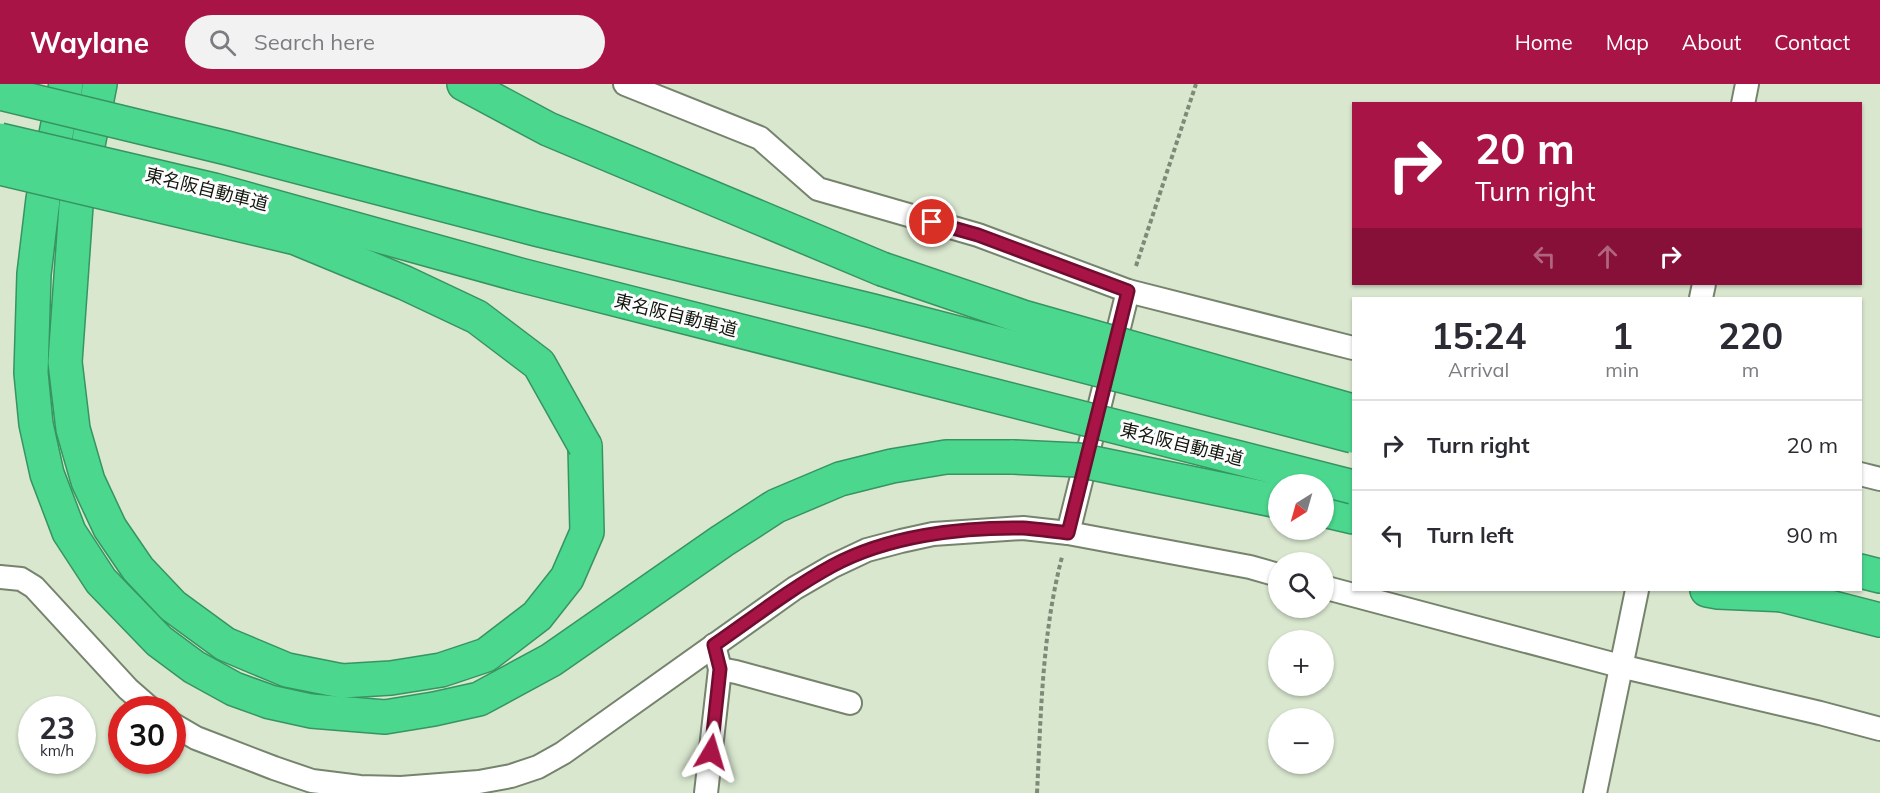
<!DOCTYPE html>
<meta charset="utf-8">
<style>
:root{--surface:#fff;--page:#f2f2f3;--text:#2b2b33;--muted:#7c7c81;--line:#e1e1e2;--accent:#a91447}
body{margin:0;font-family:Mulish,"Noto Sans JP",sans-serif;background:var(--page);color:var(--text);height:100vh;display:flex;flex-direction:column;font-size:22px;white-space:nowrap}
*{box-sizing:border-box;margin:0}
p{font-size:20px;color:var(--muted)}
.icon{flex:none;width:33px;height:33px;fill:none;stroke:currentColor;stroke-width:2;stroke-linecap:round;stroke-linejoin:round}
.map{position:relative;flex:1;overflow:hidden}
.drawer{position:absolute;left:1352px;top:213px;width:510px;height:294px;display:flex;flex-direction:column;background:var(--surface);border-radius:0px;box-shadow:0 2px 4px #0004}
.drawer>*{flex:none}
.banner{position:absolute;left:1352px;top:18px;width:510px;height:183px;border-radius:0px;box-shadow:0 2px 4px #0004;background:#a91447;color:#fff;overflow:hidden}
.needle{width:39px;rotate:217deg}
.fabs{position:absolute;left:1268px;top:390px;display:grid;gap:12px}
.fabs a{display:grid;place-items:center;width:66px;height:66px;border-radius:50%;background:var(--surface);box-shadow:0 2px 4px #0004;font-size:30px}
.speed{position:absolute;left:18px;top:612px;display:flex;gap:12px;font-size:30px;font-weight:700;text-align:center}
.speed>*{display:grid;place-content:center;width:78px;height:78px;border-radius:50%;background:var(--surface);box-shadow:0 2px 4px #0004;line-height:1}
.speed small{font-size:15px;font-weight:400}
.speed .limit{border:9px solid #d22;background:#fff;color:#111}
.pin{position:absolute;display:grid;place-items:center;width:51px;height:51px;color:#fff;margin:-26px;border:3px solid #fff;border-radius:50%;box-shadow:0 2px 6px #0007}
.me{position:absolute;width:66px;margin:-33px;rotate:7deg;stroke-linejoin:round;filter:drop-shadow(0 0 4px #0008)}
.turn{display:flex;align-items:center;gap:21px;height:126px;padding:0 24px;font-size:27px}
.turn .icon{width:78px;height:78px;stroke-width:2.5}
.turn b{display:block;font-size:42px;line-height:51px}
.lanes{display:flex;align-items:center;height:57px;padding:0 24px;background:#0003;justify-content:center;gap:30px;direction:ltr}
.lanes .off{opacity:.35}
.eta{display:flex;justify-content:space-evenly;align-items:center;height:102px;text-align:center}
.eta b{font-size:36px;font-weight:700;line-height:42px}
ul{padding:0;list-style:none}
li{display:flex;align-items:center;gap:18px;height:90px;padding:0 24px;border-top:2px solid var(--line)}
li div{flex:1}
li b{display:block;font-size:22px}
li em{font-style:normal}
header{display:flex;align-items:center;gap:36px;box-sizing:border-box;height:84px;padding:0 30px;background:var(--accent);color:#fff}
header strong{font-size:28px}
nav{display:flex;gap:33px;margin-inline-start:auto;font-size:21px}
.search{width:420px;height:54px;background:var(--page);display:flex;align-items:center;gap:15px;box-sizing:border-box;padding:0 21px;border-radius:33px;color:var(--muted);font-size:22px}
.map>svg:first-child{display:block}
</style>
<header>
<strong>Waylane</strong>
<div class="search"><svg class="icon" aria-label="search" viewBox="0 0 24 24"><circle cx="10" cy="10" r="6"/><path d="M15 15l6 6"/></svg>Search here</div>
<nav><a>Home</a><a>Map</a><a>About</a><a>Contact</a></nav>
</header>
<div class="map">
<svg width="1880" height="709" viewBox="0 0 1880 709">
<rect width="100%" height="100%" fill="#d9e7cf"/>
<g fill="none" stroke-linecap="round" stroke-linejoin="round">
<g stroke="#76836d" stroke-width="26">
<g id="street">
<path d="M625 0 760 54 818 105 978 151 1128 207 1353 264"/>
<path d="M1743 20 1747 0"/>
<path d="M1701 214 1704 200"/>
<path d="M1860 390 1880 395"/>
<path d="M1068 449 1128 207"/>
<path d="M0 493 21 495 34 503 128 605 152 626"/>
<path d="M1323 503 1620 582 1820 629 1880 645"/>
<path d="M720 585 736 588 850 619"/>
<path d="M172 640 196 654 274 684 312 697 360 703 401 704 479 698 511 692 538 683 563 669 795 504 833 482 867 466 901 457 933 450 1023 444 1068 449 1250 483 1278 491"/>
<path d="M706 709 720 585 714 561"/>
<path d="M1595 709 1637 506"/>
</g>
</g>
<g stroke="#379461" stroke-width="36">
<g id="highway">
<path d="M66 0 43 115 34 190 31 289 36 340 47 390 69 448 101 497 159 557 194 583 234 605 270 618 311 627 385 633 434 625 479 615 551 576 722 457 776 422 840 395 892 382 946 373H1013"/>
<path d="M100 0 76 122 65 278 73 345 88 397 110 444 138 485 173 522 225 560 287 586 342 597 391 594 441 586 486 571 537 532 567 494 587 448 585 362"/>
<path d="M464 0 548 45 882 185"/>
<path d="M1323 426 1353 433"/>
<path d="M1860 487 1880 492"/>
<path d="M1707 506 1718 508 1784 511"/>
<path d="M1763 506 1880 536"/>
</g>
</g>
<g stroke="#7f8978" stroke-width="4" stroke-dasharray="4.5 3" stroke-linecap="butt">
<path d="M1136 182 1196 0"/>
<path d="M1037 709C1041 630 1042 549 1062 473"/>
</g>
<use href="#street" stroke="#fff" stroke-width="22"/>
<use href="#highway" stroke="#4bd78e" stroke-width="33"/>
<g stroke="#379461" stroke-width="36" stroke-linecap="butt">
<g id="highway-bridge">
<path d="M0 9 227 64 536 145 873 227 1353 352"/>
<path d="M0 56 214 106 520 191 1353 403"/>
<path d="M0 84 296 154 405 199 477 233 539 280 585 362"/>
<path d="M882 185 1023 233 1353 327"/>
<path d="M1013 373 1078 376 1278 417"/>
</g>
</g>
<use href="#highway-bridge" stroke="#4bd78e" stroke-width="33"/>
</g>
<g fill="none" stroke-linecap="round" stroke-linejoin="round">
<g stroke="#6e0d2e" stroke-width="15">
<path id="route" d="M711 668 720 585 714 561C753 534 790 505 832 482 887 452 961 443 1023 444 1038 445 1053 447 1068 449L1128 207 978 151 932 138"/>
</g>
<use href="#route" stroke="#a91447" stroke-width="10"/>
</g>
<g text-anchor="middle" dominant-baseline="central" stroke-width="6" stroke-linejoin="round" paint-order="stroke">
<g font-size="18" fill="#12170e" stroke="#fff">
<text transform="translate(207 105) rotate(14)">東名阪自動車道</text>
<text transform="translate(676 231) rotate(14)">東名阪自動車道</text>
<text transform="translate(1182 360) rotate(14)">東名阪自動車道</text>
</g>
</g>
</svg>
<div class="fabs">
<a><svg class="needle" viewBox="-14 -14 28 28"><path d="M0-13l5 13h-10z" fill="#e53935"/><path d="M0 13l5-13h-10z" fill="#7c7c81"/></svg></a>
<a><svg class="icon" aria-label="search" viewBox="0 0 24 24"><circle cx="10" cy="10" r="6"/><path d="M15 15l6 6"/></svg></a>
<a>+</a>
<a>−</a>
</div>
<div class="speed"><div>23<small>km/h</small></div><div class="limit">30</div></div>
<div class="pin" style="left:932px;top:138px;background:#d93025"><svg class="icon" aria-label="arrive" viewBox="0 0 24 24"><path d="M6 21V4h12l-3 4 3 4H6"/></svg></div>
<svg class="me" style="left:711px;top:668px" viewBox="-20 -20 40 40"><path d="M0-17L14 15 0 8-14 15z" fill="#a91447" stroke="#fff" stroke-width="4"/></svg>
<div class="banner">
<div class="turn"><svg class="icon" aria-label="right" viewBox="0 0 24 24"><path d="M7 20v-9h11M14 6l5 5-5 5"/></svg><div><b>20 m</b>Turn right</div></div>
<div class="lanes"><svg class="icon off" aria-label="left" viewBox="0 0 24 24"><path d="M17 20v-9H6M10 6l-5 5 5 5"/></svg><svg class="icon off" aria-label="ahead" viewBox="0 0 24 24"><path d="M12 20V5M6 11l6-6 6 6"/></svg><svg class="icon" aria-label="right" viewBox="0 0 24 24"><path d="M7 20v-9h11M14 6l5 5-5 5"/></svg></div>
</div>
<section class="drawer">
<div class="eta">
<div><b>15:24</b><p>Arrival</p></div>
<div><b>1</b><p>min</p></div>
<div><b>220</b><p>m</p></div>
</div>
<ul>
<li><svg class="icon" aria-label="right" viewBox="0 0 24 24"><path d="M7 20v-9h11M14 6l5 5-5 5"/></svg><div><b>Turn right</b></div><em>20 m</em></li>
<li><svg class="icon" aria-label="left" viewBox="0 0 24 24"><path d="M17 20v-9H6M10 6l-5 5 5 5"/></svg><div><b>Turn left</b></div><em>90 m</em></li>
</ul>
</section>
</div>
